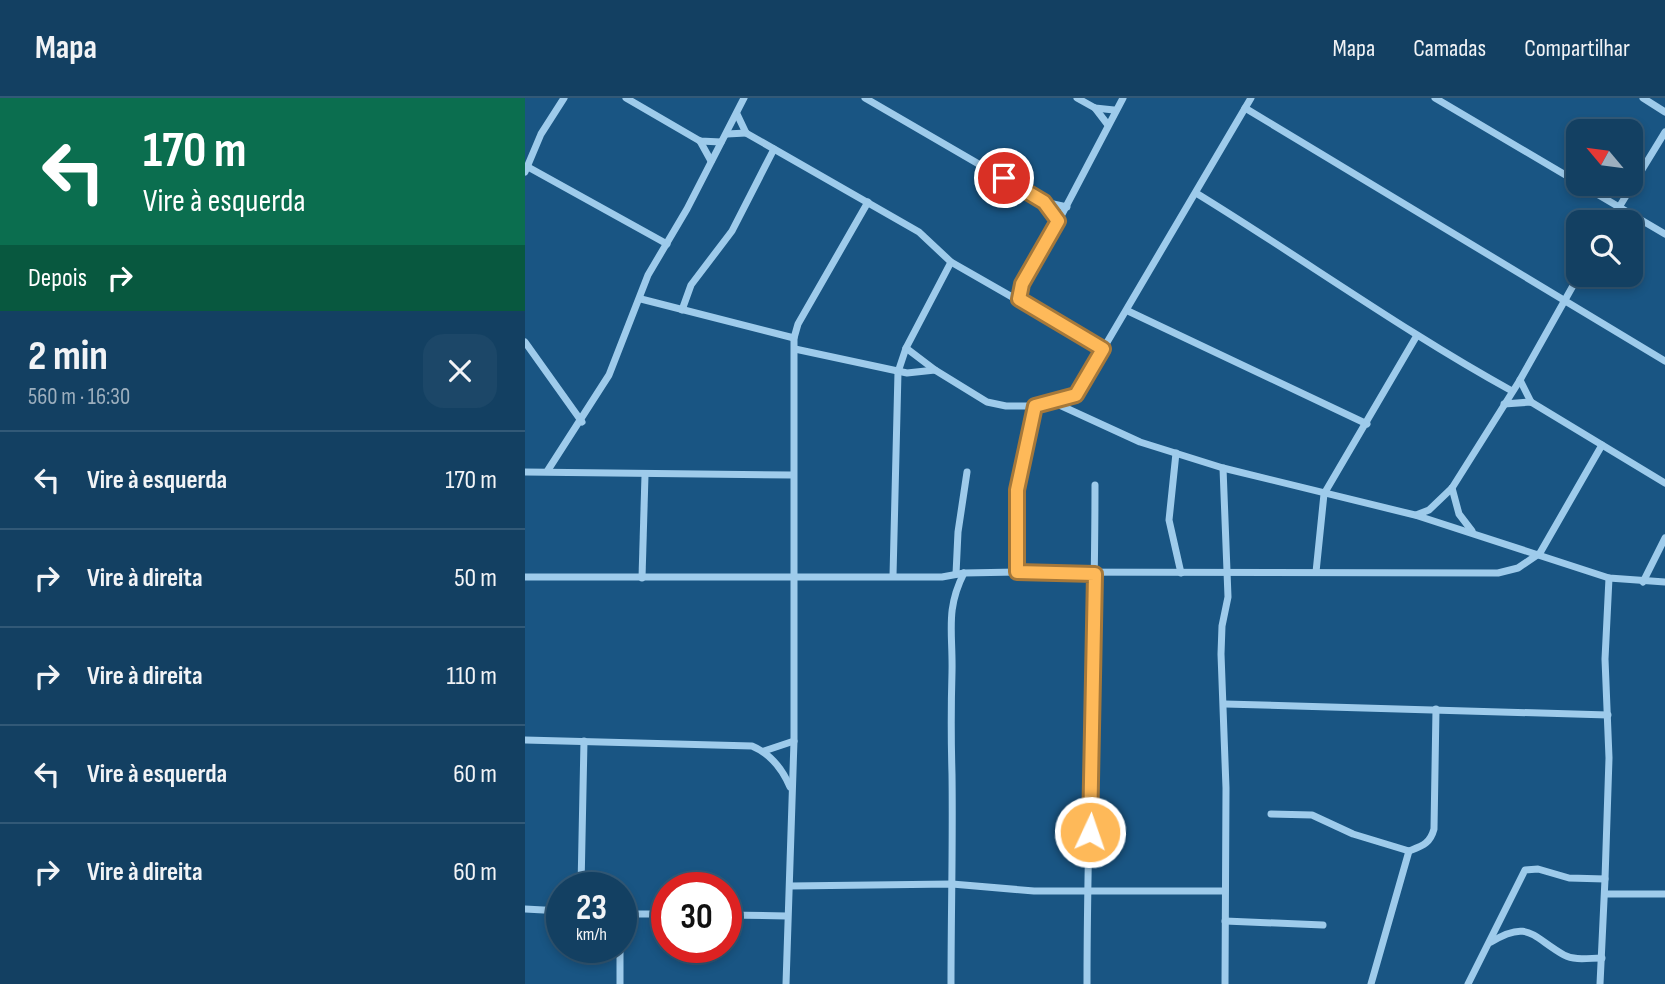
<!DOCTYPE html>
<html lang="pt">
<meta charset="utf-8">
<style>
:root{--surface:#134062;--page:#1c4768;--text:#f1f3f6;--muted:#9dafbe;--line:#325977}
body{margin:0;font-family:"Sofia Sans Condensed",sans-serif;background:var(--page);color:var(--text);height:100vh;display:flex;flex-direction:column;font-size:26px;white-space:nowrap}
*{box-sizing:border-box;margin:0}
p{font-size:23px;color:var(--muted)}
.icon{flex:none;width:38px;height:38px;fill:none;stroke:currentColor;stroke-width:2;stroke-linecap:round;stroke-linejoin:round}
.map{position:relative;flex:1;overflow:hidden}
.side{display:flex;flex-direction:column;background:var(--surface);width:525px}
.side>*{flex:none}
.guide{background:#0b6e4f;color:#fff;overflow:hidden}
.needle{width:46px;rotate:299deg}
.buttons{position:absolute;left:1041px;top:21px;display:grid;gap:14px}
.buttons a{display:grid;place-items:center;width:77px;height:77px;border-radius:14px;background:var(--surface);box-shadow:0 4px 10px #0003,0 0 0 2px var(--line);font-size:35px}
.speed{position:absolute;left:21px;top:774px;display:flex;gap:14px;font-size:35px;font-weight:700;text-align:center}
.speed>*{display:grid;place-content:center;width:91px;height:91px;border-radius:50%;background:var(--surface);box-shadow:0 4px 10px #0003,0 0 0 2px var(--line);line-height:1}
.speed small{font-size:18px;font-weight:400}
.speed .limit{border:10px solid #d22;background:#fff;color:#111}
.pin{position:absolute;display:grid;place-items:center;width:60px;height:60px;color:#fff;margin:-30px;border:4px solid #fff;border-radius:50%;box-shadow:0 2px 7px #0007}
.me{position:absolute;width:77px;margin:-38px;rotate:3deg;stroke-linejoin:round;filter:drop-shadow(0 0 5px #0008)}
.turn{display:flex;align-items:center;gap:24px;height:147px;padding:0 28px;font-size:32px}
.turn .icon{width:91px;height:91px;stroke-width:2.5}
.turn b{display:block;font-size:49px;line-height:60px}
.then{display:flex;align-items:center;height:66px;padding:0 28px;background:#0003;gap:14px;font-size:26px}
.round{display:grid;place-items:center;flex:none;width:74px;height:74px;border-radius:21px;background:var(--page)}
.headline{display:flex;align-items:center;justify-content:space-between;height:119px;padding:0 28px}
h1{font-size:42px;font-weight:700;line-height:52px}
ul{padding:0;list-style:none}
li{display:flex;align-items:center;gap:21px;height:98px;padding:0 28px;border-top:2px solid var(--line)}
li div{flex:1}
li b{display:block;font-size:26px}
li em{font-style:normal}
header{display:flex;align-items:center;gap:42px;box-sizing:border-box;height:98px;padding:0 35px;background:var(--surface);border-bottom:2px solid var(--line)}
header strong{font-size:33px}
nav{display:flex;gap:38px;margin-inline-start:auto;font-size:24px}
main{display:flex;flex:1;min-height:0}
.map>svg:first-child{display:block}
</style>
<header>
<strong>Mapa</strong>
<nav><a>Mapa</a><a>Camadas</a><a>Compartilhar</a></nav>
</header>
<main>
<section class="side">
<div class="guide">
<div class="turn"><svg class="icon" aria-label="left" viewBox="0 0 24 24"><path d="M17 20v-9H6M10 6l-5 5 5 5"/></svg><div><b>170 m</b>Vire à esquerda</div></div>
<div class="then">Depois<svg class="icon" aria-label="right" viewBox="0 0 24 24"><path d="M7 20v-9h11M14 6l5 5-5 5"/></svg></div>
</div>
<div class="headline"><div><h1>2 min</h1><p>560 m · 16:30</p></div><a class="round"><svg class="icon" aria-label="close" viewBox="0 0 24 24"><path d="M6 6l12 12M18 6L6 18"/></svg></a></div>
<ul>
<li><svg class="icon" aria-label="left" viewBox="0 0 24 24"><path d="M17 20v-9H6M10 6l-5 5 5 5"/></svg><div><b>Vire à esquerda</b></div><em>170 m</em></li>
<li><svg class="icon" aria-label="right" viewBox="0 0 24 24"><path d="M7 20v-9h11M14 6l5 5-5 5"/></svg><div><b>Vire à direita</b></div><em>50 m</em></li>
<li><svg class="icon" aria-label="right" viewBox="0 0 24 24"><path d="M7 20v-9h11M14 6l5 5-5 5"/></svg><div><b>Vire à direita</b></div><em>110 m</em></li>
<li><svg class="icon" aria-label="left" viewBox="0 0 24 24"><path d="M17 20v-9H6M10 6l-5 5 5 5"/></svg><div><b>Vire à esquerda</b></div><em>60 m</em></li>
<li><svg class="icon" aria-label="right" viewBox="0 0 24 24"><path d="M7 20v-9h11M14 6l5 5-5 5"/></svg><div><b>Vire à direita</b></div><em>60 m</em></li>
</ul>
</section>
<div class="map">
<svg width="1140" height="886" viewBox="0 0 1140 886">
<rect width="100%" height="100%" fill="#195583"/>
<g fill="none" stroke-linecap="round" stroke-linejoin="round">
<g stroke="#9ecbeb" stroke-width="7">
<path d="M101 0 175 43 196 44"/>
<path d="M340 0 519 104 542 109"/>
<path d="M552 0 570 10 589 12"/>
<path d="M910 0 1054 85"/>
<path d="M1118 0 1140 14"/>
<path d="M570 10 583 27"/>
<path d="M720 10 1140 263"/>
<path d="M212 16 221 35 394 134 426 164 578 251"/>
<path d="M202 36 221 35"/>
<path d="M175 43 186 63"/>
<path d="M3 69 142 146"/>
<path d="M0 74 16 36 39 0"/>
<path d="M1055 86 1140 136"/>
<path d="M671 95C777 160 878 233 987 293"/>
<path d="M520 105 533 123"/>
<path d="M1085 124 1140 34"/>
<path d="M116 201 269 240"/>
<path d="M494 201 497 186 514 160 598 0"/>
<path d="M157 212 166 187 207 133 249 51"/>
<path d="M603 213 842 326"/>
<path d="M0 244 57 324"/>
<path d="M381 250 410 272"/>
<path d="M270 251 382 275 410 272 462 304 481 308H510L551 297 726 0"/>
<path d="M995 282 1006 304"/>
<path d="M530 305 615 344 698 370 890 417 1084 480 1140 484"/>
<path d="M979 306 1006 304 1140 385"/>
<path d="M651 355 644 422 656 475"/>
<path d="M698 370 703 499 697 528 696 556 701 690 700 886"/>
<path d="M23 372 84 277 123 177 162 111 219 0"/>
<path d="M0 374 267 377"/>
<path d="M927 390 934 416 947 433"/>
<path d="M891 417 904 412 927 390 995 282 1054 177"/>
<path d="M492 474V392L510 308"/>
<path d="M791 474 799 396 891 239"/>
<path d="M431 476 433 434 442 374"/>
<path d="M368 478 373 274 381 250 426 164"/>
<path d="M0 479H417L439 475 492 474 973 475 993 470 1015 455 1077 347"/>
<path d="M117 480 120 377"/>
<path d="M1118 484 1140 440"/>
<path d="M700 606 1083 617"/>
<path d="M0 642 227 648C246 656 257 670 265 689"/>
<path d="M239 653 269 643"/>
<path d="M746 716 787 717 828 736 884 753C897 748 905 746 909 731L911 611"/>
<path d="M265 788 427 786 509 793H700"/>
<path d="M56 789 59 643"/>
<path d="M1080 796H1140"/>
<path d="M0 811 37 813"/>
<path d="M96 816H142"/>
<path d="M201 817 262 818"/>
<path d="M700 823 798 827"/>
<path d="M966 844C1004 821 1007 839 1039 857 1050 863 1064 860 1077 860"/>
<path d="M95 886V849"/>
<path d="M261 886 269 643V240L273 226 343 104"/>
<path d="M426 886C426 816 428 746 427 676 426 642 426 608 427 574 428 535 420 512 439 475"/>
<path d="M562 886C562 720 570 553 570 387"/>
<path d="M846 886 884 753"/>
<path d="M943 886 1000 772 1013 771 1044 780 1080 781 1084 660 1080 561 1084 480"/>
<path d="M1075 886 1080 781"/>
</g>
</g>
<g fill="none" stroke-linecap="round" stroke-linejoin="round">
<g stroke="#a5783a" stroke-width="18">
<path id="route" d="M479 80 519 104 533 123 497 186 494 201 578 251 551 297 510 308 492 392V474L570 476 565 734"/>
</g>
<use href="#route" stroke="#feb959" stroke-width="12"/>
</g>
</svg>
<div class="buttons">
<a><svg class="needle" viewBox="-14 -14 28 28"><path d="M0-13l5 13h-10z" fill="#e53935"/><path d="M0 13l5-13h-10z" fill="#9dafbe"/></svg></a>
<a><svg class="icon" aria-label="search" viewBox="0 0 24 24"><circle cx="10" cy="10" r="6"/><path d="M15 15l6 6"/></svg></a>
</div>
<div class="speed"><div>23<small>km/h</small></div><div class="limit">30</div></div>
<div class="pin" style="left:479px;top:80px;background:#d93025"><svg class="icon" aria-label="arrive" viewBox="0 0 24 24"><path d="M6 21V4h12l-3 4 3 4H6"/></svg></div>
<svg class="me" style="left:565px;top:734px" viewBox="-20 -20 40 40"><circle r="17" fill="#feb959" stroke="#fff" stroke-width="3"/><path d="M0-11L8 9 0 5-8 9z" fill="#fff"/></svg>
</div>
</main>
